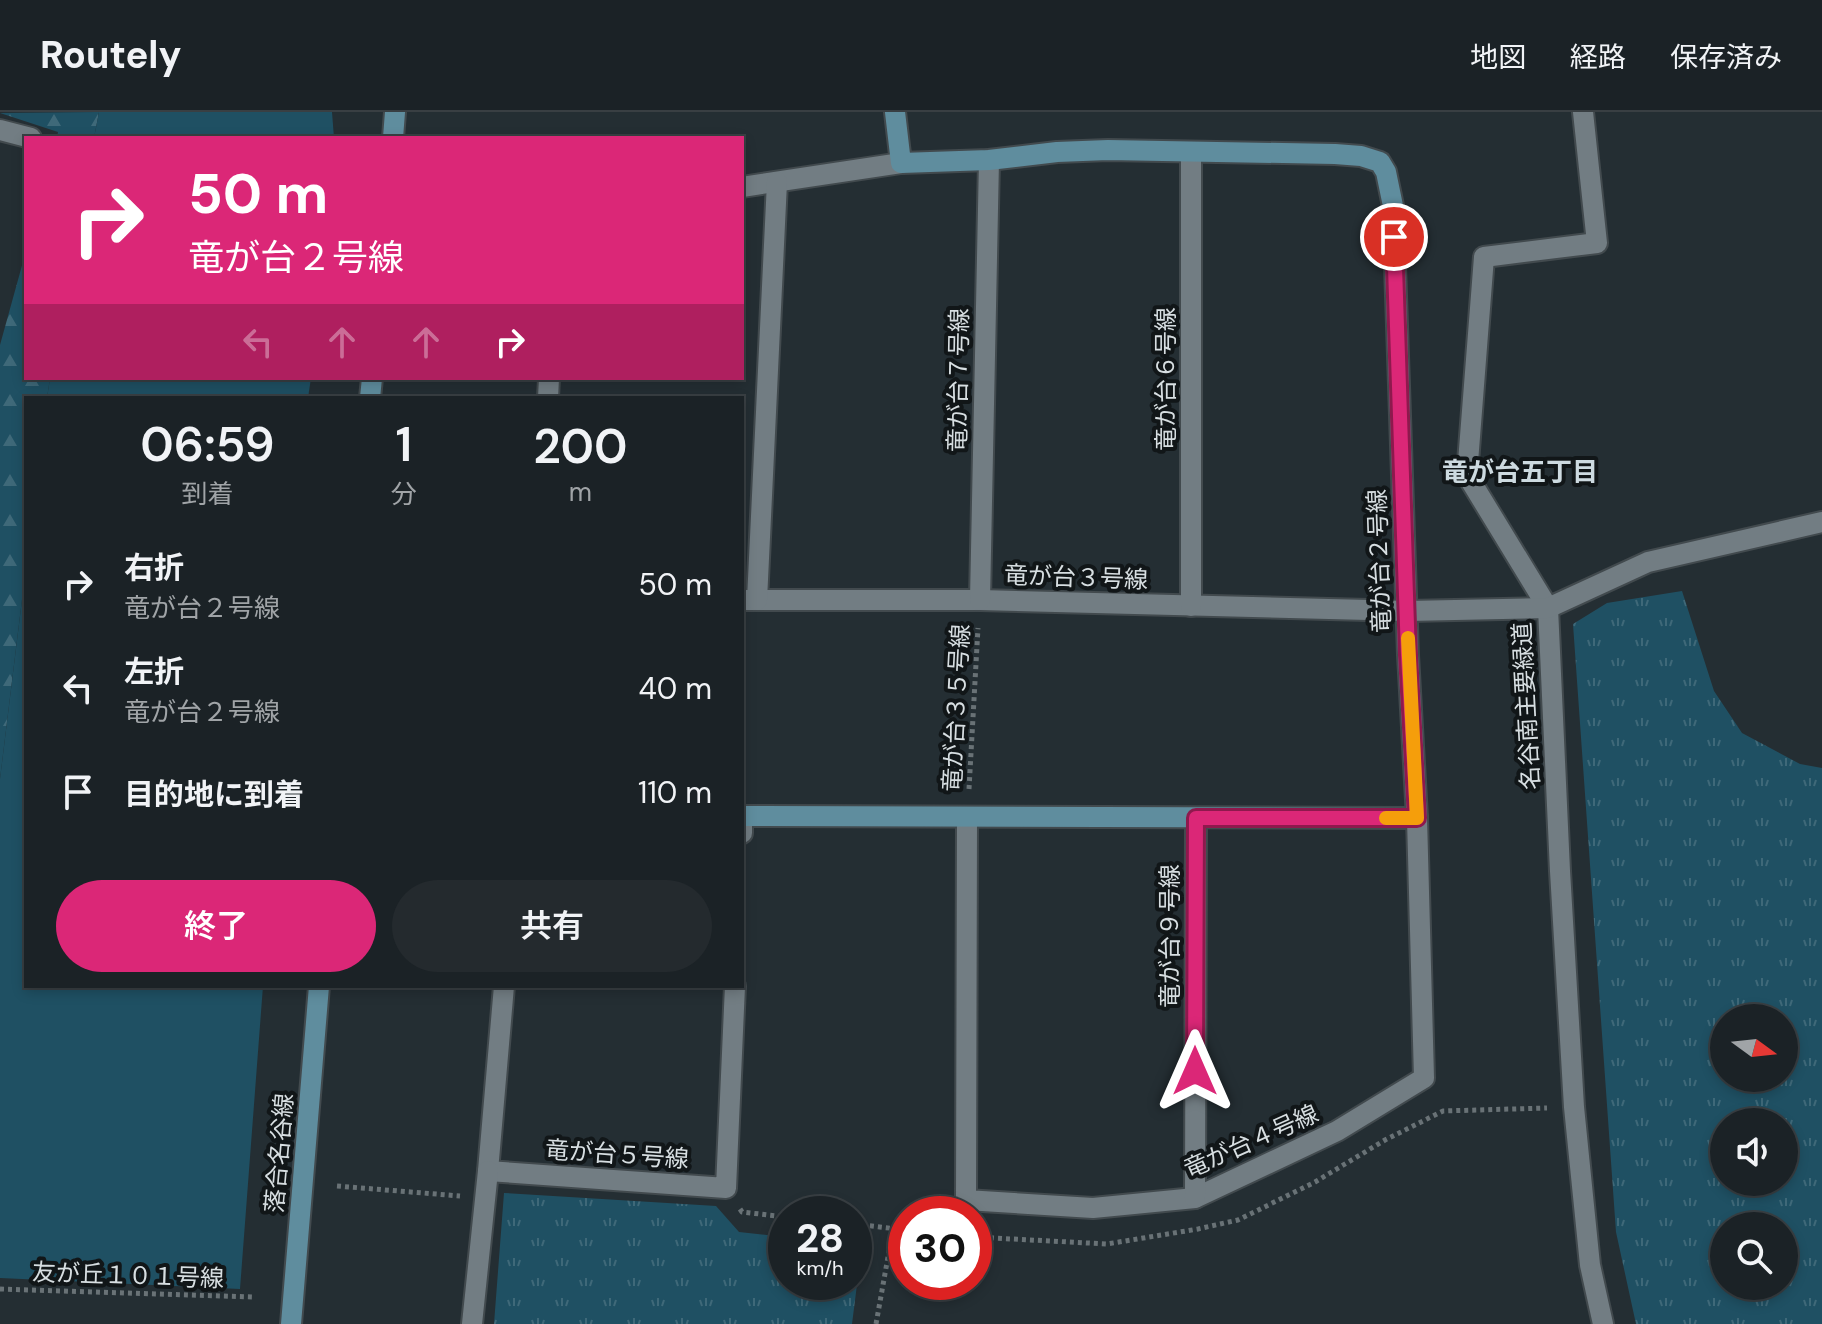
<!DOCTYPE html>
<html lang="ja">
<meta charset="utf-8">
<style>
:root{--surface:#1b2226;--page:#242a2e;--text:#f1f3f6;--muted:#a0a4a7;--line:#393f43;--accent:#db2777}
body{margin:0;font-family:"DM Sans","Noto Sans JP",sans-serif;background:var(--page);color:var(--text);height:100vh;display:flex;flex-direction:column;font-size:30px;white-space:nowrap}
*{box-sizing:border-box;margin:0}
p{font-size:26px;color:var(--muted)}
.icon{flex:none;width:44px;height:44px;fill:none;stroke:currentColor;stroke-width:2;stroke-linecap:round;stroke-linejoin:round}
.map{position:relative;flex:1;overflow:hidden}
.panel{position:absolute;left:24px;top:284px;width:720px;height:592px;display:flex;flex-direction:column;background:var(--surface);border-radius:0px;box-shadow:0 4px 12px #0003,0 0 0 2px var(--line)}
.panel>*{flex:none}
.banner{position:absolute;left:24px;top:24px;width:720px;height:244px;border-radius:0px;box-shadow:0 4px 12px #0003,0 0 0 2px var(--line);background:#db2777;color:#fff;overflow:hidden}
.needle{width:52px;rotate:105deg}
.controls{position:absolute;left:1710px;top:892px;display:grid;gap:16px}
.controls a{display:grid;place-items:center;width:88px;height:88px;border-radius:50%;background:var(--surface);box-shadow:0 4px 12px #0003,0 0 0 2px var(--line);font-size:40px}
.speed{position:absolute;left:768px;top:1084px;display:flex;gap:16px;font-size:40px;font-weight:700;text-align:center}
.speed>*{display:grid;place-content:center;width:104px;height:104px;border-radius:50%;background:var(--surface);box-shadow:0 4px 12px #0003,0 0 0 2px var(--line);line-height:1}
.speed small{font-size:20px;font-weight:400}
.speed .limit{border:12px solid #d22;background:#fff;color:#111}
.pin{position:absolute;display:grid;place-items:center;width:68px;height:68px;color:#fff;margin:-34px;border:4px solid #fff;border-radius:50%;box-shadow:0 2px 8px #0007}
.me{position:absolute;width:88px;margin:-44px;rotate:0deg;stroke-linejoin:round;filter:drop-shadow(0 0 6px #0008)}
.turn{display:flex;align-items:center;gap:28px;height:168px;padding:0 32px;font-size:36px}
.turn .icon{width:104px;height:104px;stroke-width:2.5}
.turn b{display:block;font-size:56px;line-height:68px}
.lanes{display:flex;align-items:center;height:76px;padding:0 32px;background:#0003;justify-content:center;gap:40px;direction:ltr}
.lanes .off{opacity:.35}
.eta{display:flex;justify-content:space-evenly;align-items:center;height:136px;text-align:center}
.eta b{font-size:48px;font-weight:600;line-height:56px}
.button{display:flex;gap:16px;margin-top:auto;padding:16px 32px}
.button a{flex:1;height:92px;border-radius:48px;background:var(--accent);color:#fff;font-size:32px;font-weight:600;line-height:92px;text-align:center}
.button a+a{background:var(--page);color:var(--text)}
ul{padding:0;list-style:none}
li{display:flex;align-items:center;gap:24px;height:104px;padding:0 32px}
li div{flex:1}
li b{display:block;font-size:30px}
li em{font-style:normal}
header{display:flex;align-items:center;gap:48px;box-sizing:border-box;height:112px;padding:0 40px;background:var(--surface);border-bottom:2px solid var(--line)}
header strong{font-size:38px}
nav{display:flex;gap:44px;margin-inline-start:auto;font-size:28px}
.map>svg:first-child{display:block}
</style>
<header>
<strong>Routely</strong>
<nav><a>地図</a><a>経路</a><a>保存済み</a></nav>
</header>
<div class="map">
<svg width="1822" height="1212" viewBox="0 0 1822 1212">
<defs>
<pattern id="grass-tufts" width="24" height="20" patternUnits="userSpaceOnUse" patternTransform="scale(2)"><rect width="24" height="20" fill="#1f5063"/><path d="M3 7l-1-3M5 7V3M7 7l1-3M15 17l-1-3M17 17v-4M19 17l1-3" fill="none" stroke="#3f6979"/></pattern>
<pattern id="forest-firs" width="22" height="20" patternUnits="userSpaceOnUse" patternTransform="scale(2)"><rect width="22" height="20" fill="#1f5063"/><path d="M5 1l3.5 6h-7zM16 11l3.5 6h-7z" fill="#3f6979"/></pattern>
</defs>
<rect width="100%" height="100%" fill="#242e33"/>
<g fill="url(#grass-tufts)" fill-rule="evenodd">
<path d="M1682 479 1714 579 1742 621 1800 652 1822 656V1212H1636L1616 1120 1573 512 1607 491ZM1724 906H1784V966H1724ZM1724 1010H1784V1070H1724ZM1724 1114H1784V1174H1724Z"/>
<path d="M504 1081 716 1094 739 1120 786 1125V1170H854V1132L862 1133 852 1212H494Z"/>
</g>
<g fill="url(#forest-firs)">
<path d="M99 0 94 26H57L58 20 0 1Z"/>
<path d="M26 139V266H50L47 286H26V455L0 667V233Z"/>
</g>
<g fill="#1f5063">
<path d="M99 0H332L334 26H94Z"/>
<path d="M50 266H311L308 286H47Z"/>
<path d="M26 455V874H263L240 1177 0 1166V667Z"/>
</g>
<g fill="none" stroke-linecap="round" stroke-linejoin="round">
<g stroke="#424a4e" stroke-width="24">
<g id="street">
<path d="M1583 0 1597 131 1484 145 1467 363 1548 496 1560 759 1574 995 1590 1153 1603 1212"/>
<path d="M0 18 31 26"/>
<path d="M742 75 901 51"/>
<path d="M548 286 549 266"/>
<path d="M742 488H980L1408 499 1548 496 1648 450 1822 410"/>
<path d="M757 488 777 70"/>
<path d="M980 488 989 48"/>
<path d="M1191 494V40"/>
<path d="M742 704V721"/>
<path d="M967 706 966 1088 1093 1096 1195 1086 1337 1019 1424 966 1417 706"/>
<path d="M504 874 488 1059 726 1076 735 874"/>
<path d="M1195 1086 1196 706"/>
<path d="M472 1212 488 1059"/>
</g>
</g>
<g stroke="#424a4e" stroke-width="24">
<g id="secondary">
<path d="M393 26 395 0"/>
<path d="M370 286 372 266"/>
<path d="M743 704 1417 706 1408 543 1393 94 1386 60 1380 50 1361 44 1335 42 1108 38 1057 40 989 48 901 51 895 0"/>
<path d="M291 1212 319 874"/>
</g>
</g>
<g stroke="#697276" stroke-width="5" stroke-dasharray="4 4" stroke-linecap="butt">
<path d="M969 677 978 516"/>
<path d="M337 1074 460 1084"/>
<path d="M740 1097 742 1100 786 1105"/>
<path d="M854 1112 906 1118"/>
<path d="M974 1125 1107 1132 1198 1117 1238 1108 1315 1070 1385 1028 1443 999 1547 996"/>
<path d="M0 1177 255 1185"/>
<path d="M876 1212 893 1117"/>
</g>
<use href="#street" stroke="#727d83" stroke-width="20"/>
<use href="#secondary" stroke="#5f8d9e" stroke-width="20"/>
</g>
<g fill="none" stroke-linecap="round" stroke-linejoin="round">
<g stroke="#8e194d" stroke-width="20">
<path id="route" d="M1195 959 1196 706H1417L1408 543 1394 125"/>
</g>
<use href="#route" stroke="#db2777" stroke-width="14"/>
<path stroke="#f59e0b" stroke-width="14" d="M1386 706H1417L1408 526"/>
</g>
<g text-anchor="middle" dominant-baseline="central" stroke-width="8" stroke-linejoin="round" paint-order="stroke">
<g font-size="24" fill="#d7dee1" stroke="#111618">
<text transform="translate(1165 267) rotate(-90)">竜が台６号線</text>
<text transform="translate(958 268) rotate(-89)">竜が台７号線</text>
<text transform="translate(1379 449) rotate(-92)">竜が台２号線</text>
<text transform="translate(1076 465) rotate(2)">竜が台３号線</text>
<text transform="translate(1526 594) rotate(-93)">名谷南主要緑道</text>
<text transform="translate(956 596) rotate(-87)">竜が台３５号線</text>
<text transform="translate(1169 824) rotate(-90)">竜が台９号線</text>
<text transform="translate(1251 1029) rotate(-24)">竜が台４号線</text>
<text transform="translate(279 1041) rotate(-85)">落合名谷線</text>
<text transform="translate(617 1042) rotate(4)">竜が台５号線</text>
<text transform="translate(128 1163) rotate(2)">友が丘１０１号線</text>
</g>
<g font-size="26" font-weight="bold" fill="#cddae0" stroke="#111618">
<text x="1520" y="360">竜が台五丁目</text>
</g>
</g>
</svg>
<div class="controls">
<a><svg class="needle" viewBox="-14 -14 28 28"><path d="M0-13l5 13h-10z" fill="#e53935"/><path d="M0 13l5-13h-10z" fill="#a0a4a7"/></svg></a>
<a><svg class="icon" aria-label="sound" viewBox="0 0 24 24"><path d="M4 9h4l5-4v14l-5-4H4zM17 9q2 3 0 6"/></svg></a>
<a><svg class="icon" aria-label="search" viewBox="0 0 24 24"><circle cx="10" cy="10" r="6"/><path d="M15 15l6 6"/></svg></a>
</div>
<div class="speed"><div>28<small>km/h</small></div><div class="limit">30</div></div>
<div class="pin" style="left:1394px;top:125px;background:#d93025"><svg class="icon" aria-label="arrive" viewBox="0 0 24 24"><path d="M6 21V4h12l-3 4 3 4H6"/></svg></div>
<svg class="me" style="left:1195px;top:959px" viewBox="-20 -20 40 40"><path d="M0-17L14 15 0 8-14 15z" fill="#db2777" stroke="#fff" stroke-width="4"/></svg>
<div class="banner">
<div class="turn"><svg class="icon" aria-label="right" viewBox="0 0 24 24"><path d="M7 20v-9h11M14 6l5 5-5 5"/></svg><div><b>50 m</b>竜が台２号線</div></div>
<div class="lanes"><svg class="icon off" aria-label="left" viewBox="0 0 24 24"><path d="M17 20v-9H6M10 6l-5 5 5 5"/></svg><svg class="icon off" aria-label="ahead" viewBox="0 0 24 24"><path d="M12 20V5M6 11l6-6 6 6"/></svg><svg class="icon off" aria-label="ahead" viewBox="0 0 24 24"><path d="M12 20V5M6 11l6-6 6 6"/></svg><svg class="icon" aria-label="right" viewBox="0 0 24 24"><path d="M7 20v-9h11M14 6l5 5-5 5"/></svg></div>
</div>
<section class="panel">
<div class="eta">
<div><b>06:59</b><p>到着</p></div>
<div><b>1</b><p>分</p></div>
<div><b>200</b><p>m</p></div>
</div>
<ul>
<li><svg class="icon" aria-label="right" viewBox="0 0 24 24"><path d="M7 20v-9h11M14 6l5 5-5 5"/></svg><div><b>右折</b><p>竜が台２号線</p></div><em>50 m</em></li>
<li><svg class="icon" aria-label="left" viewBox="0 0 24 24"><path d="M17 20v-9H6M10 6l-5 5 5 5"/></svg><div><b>左折</b><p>竜が台２号線</p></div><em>40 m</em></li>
<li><svg class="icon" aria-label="arrive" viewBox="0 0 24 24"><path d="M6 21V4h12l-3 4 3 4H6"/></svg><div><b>目的地に到着</b></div><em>110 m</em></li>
</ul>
<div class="button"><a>終了</a><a>共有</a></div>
</section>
</div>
